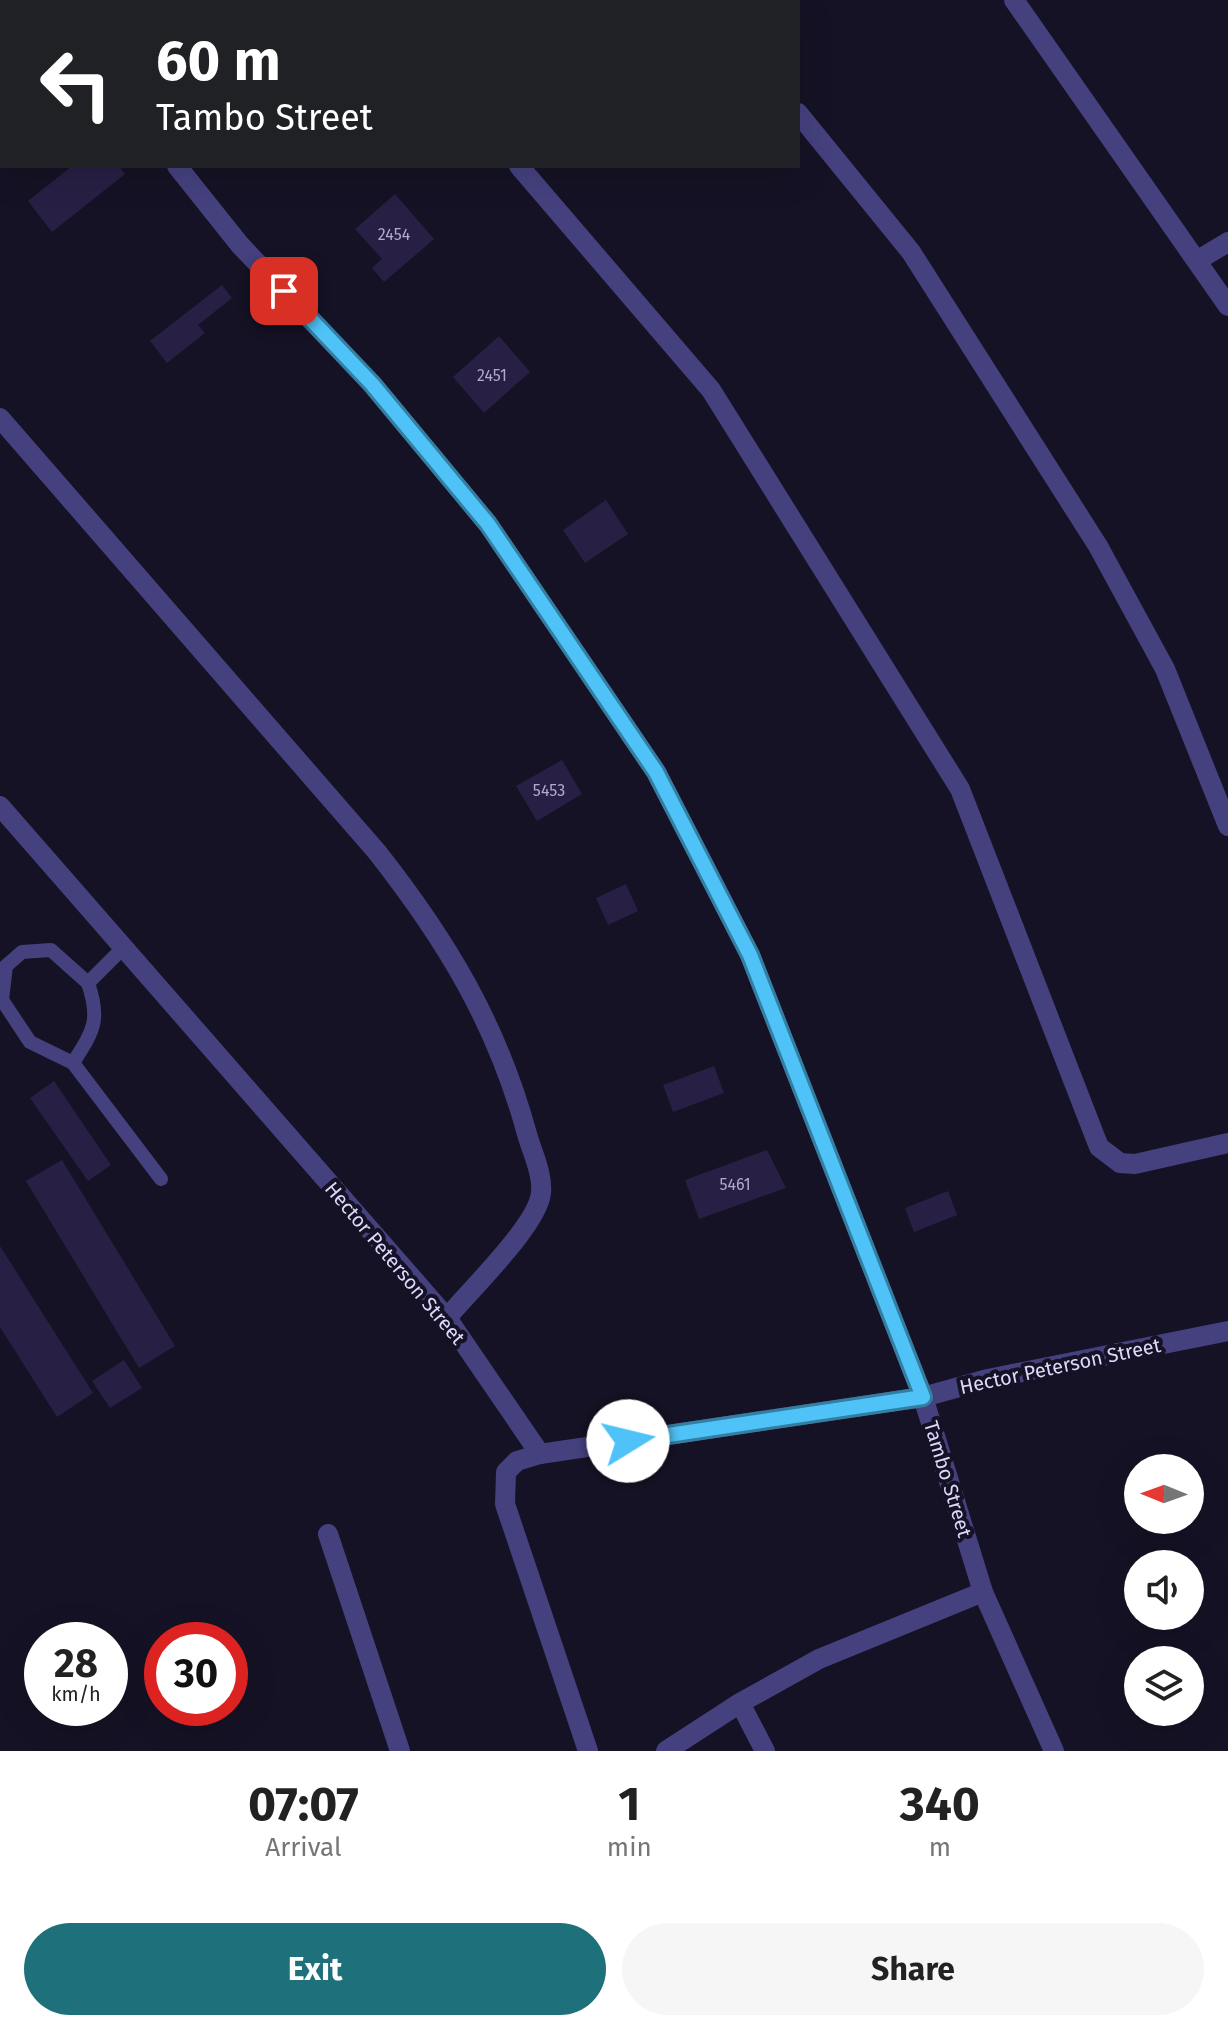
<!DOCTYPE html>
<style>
:root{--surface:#fff;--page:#f6f6f6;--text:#222;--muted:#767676;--accent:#1e707b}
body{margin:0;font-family:"Fira Sans",sans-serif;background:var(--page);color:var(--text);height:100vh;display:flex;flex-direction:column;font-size:30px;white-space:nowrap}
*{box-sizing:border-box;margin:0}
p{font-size:26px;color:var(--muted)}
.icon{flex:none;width:44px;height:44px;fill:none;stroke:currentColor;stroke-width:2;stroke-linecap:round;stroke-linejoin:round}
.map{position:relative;height:1751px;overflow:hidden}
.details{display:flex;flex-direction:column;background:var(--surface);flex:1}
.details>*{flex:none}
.top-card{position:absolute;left:0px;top:0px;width:800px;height:168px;box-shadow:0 8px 32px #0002;background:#202124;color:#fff;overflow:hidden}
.needle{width:52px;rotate:271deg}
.tools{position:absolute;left:1124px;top:1454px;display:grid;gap:16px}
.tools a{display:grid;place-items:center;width:80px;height:80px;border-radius:50%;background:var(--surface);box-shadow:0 8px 32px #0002;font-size:40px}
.speed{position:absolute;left:24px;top:1622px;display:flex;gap:16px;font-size:40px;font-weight:700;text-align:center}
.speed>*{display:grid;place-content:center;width:104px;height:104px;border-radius:50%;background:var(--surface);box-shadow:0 8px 32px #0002;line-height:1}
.speed small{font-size:20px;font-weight:400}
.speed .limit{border:12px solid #d22;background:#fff;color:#111}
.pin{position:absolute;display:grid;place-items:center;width:68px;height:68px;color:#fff;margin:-34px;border-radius:16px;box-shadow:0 4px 12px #0006}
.me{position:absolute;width:88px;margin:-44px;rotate:81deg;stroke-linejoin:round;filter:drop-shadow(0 0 6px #0008)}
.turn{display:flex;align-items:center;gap:28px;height:168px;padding:0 24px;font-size:36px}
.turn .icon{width:104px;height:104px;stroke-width:2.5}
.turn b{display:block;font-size:56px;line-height:68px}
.eta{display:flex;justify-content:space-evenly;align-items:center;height:136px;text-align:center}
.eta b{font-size:48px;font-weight:700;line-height:56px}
.cta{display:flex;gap:16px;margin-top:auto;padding:16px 24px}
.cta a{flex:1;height:92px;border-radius:48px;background:var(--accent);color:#fff;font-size:32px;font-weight:700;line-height:92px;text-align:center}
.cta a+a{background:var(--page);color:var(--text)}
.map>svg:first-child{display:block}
</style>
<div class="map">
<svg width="1228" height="1751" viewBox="0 0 1228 1751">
<rect width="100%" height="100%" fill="#151225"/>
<g fill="#281f44">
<path d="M72 166H119L125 174 52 232 28 201Z"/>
<path d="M395 194 434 239 384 282 372 268 382 259 355 229Z"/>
<path d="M222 285 232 298 198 325 205 333 167 363 150 341Z"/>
<path d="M499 336 530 372 484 413 453 377Z"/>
<path d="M606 500 628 534 585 563 563 530Z"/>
<path d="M562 760 582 794 537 821 516 786Z"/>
<path d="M626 884 638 911 608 925 596 898Z"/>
<path d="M714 1066 724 1093 673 1112 663 1085Z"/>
<path d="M54 1081 111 1165 88 1181 30 1098Z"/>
<path d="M767 1150 786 1188 699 1219 685 1180Z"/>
<path d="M62 1160 175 1346 139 1368 26 1181Z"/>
<path d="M948 1191 957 1215 914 1232 905 1208Z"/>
<path d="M0 1246 93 1393 57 1417 0 1327Z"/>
<path d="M124 1360 142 1388 110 1408 92 1381Z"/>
</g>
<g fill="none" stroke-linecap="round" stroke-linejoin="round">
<g stroke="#45417f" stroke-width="14">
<path d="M123 948 88 983 51 950 22 952 6 966 2 1000 30 1042 73 1063 161 1179"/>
<path d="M73 1063C93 1031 101 1021 88 983"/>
</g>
<g stroke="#45417f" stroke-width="20">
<path d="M27 0 30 2"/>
<path d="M373 0 375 2"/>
<path d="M698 0 699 2"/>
<path d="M1014 0 1228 306"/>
<path d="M131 2 133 0"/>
<path d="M477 2 479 0"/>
<path d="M798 113 911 252 1098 546 1165 669 1228 826"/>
<path d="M177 166 240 245 372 384 488 524 656 772 750 955 923 1397 983 1592 1054 1751"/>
<path d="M519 166 711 390 960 789 1099 1147 1120 1163 1135 1164 1228 1143"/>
<path d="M1198 260 1228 242"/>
<path d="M0 418 377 852C447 941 497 1024 527 1134 532 1152 543 1174 541 1193 538 1225 469 1291 447 1318"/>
<path d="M0 806 447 1318 540 1454"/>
<path d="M328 1534 400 1751"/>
<path d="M740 1703 765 1751"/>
<path d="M588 1751 505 1504 506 1472 517 1461 540 1454 923 1397 988 1379 1228 1331"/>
<path d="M666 1751 740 1703 819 1659 983 1592"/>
</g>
</g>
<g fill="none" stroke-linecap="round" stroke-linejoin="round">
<g stroke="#337fa1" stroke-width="20">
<path id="route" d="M284 291 372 384 488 524 656 772 750 955 923 1397 628 1441"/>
</g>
<use href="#route" stroke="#4fc3f7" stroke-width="14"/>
</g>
<g text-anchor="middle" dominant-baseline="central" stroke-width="8" stroke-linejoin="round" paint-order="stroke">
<g font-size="16" fill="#b0aacd">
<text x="394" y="234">2454</text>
<text x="492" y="375">2451</text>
<text x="549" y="790">5453</text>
<text x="735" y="1184">5461</text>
</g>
<g font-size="20" fill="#ded9fb" stroke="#151225">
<text transform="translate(395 1263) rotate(50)">Hector Peterson Street</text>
<text transform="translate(1060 1366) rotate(-12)">Hector Peterson Street</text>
<text transform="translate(948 1479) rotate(73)">Tambo Street</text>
</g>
</g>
</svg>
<div class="tools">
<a><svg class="needle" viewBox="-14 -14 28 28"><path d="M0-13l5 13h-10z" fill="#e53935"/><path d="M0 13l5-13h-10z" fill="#767676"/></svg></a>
<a><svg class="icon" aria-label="sound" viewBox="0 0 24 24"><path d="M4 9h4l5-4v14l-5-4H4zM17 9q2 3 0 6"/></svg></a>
<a><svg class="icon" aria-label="layers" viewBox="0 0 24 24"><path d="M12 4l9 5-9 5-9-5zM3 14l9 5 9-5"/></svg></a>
</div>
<div class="speed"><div>28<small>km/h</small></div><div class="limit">30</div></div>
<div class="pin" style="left:284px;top:291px;background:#d93025"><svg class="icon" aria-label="arrive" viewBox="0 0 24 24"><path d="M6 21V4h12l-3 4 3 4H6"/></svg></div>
<svg class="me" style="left:628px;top:1441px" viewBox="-20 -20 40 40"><circle r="19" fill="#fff"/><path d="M0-13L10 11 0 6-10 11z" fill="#4fc3f7"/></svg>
<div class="top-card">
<div class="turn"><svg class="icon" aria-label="left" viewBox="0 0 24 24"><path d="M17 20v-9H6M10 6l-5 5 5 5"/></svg><div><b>60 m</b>Tambo Street</div></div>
</div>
</div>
<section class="details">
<div class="eta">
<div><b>07:07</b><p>Arrival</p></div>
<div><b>1</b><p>min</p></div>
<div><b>340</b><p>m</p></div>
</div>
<div class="cta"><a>Exit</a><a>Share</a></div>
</section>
